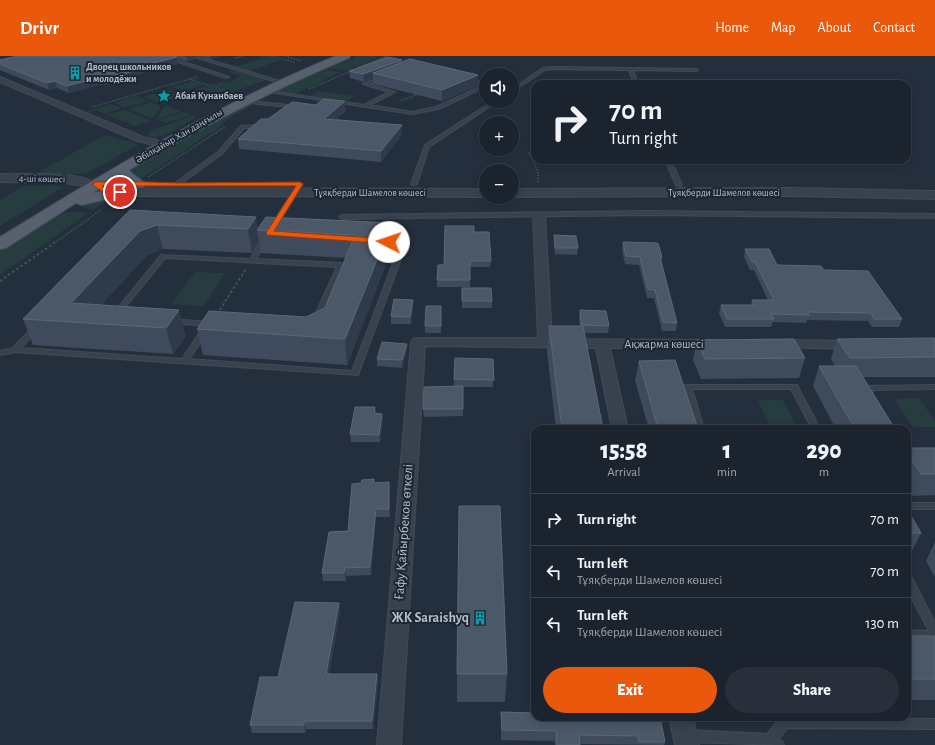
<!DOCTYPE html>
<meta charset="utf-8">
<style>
:root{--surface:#1b232e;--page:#282f3a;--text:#f1f3f6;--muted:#a0a4aa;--line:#39404a;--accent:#ea580c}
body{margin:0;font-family:"Alegreya Sans",sans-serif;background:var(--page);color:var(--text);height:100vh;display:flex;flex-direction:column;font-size:15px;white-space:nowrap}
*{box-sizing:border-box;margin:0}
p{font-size:13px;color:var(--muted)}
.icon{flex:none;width:22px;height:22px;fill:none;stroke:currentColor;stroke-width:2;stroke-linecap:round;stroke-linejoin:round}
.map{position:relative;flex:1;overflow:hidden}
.side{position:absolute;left:531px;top:369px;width:380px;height:296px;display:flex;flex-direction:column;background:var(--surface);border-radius:12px;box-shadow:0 2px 10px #0003,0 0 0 1px var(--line)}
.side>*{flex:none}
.hud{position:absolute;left:531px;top:24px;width:380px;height:84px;border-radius:12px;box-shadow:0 2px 10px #0003,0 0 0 1px var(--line);background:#1b232e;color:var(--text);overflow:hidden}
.tools{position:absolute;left:479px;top:12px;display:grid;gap:8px}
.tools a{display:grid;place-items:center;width:40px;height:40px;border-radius:50%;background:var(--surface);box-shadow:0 2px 10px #0003,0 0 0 1px var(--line);font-size:20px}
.pin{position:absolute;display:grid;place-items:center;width:34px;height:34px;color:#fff;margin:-17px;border:2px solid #fff;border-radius:50%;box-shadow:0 1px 4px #0007}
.me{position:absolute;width:44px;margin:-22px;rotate:274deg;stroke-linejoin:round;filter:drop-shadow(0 0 3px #0008)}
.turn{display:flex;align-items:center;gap:14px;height:84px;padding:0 12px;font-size:18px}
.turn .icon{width:52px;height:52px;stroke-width:2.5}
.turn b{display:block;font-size:28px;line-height:34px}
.eta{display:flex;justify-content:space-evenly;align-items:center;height:68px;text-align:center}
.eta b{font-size:24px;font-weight:800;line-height:28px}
.primary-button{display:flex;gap:8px;margin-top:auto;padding:8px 12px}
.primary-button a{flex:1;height:46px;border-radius:24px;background:var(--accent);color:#fff;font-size:16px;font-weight:800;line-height:46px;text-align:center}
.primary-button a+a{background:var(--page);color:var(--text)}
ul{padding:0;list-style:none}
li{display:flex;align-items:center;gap:12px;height:52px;padding:0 12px;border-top:1px solid var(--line)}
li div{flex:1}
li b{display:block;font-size:15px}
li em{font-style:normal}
header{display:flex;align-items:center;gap:24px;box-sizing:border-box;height:56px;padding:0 20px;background:var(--accent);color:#fff}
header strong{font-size:19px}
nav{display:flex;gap:22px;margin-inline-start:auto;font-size:14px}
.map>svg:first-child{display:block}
</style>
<header>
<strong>Drivr</strong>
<nav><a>Home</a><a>Map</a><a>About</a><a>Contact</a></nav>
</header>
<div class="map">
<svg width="935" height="689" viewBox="0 0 935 689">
<rect width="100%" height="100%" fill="#242f3e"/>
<g fill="#263c3f">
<path d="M356 0H381L345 15 325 11 341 8 355 2 354 1Z"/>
<path d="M271 1 282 4 251 14 260 18 234 11 265 2Z"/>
<path d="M321 12 341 16 295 38 274 34Z"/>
<path d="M234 14 267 24 232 36 211 29 224 25 229 27 241 20 228 16Z"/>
<path d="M193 25 204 29 183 35 171 31Z"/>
<path d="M208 30 229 37 192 39 186 36Z"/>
<path d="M167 34 183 39 159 47 143 41Z"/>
<path d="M318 35 354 40 348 45 310 40Z"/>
<path d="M137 40 149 45 125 52 114 47Z"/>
<path d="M152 46 161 50 153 63 128 53Z"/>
<path d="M111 48 122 52 105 58 96 54 88 57 85 56Z"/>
<path d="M249 48H254L231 61 217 73 93 154 75 149 74 146 153 98Z"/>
<path d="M165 49 169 50 167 51 182 55 156 64Z"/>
<path d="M125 54 153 65 135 70 107 59Z"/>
<path d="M183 56 192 59 166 67 158 64Z"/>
<path d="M193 60 197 61C185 67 161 86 148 80L151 74Z"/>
<path d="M105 79 139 88 88 117 70 119H34Z"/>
<path d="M48 129 63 131 0 170V144L23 130H45Z"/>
<path d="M72 156 88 157 0 219V194L61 157Z"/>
<path d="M195 216 225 217 204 250 172 248Z"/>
<path d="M919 342 935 365V371H913L894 343Z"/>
<path d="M758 344H783L798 373H771Z"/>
</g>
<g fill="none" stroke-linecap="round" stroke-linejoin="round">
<g stroke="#414a57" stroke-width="2">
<g id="service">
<path d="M160 0H166L229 21 226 22Z"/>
<path d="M191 0H197L283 26 280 27Z"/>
<path d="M550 11 696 13 698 14 696 15 633 14 638 28H634L629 14 550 13 545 14 512 36V33L543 12Z"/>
<path d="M384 20 385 22 369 28 395 36 370 49 412 56 436 51 480 31 478 28 467 25V23L480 26 485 31 439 53 412 58 262 35 264 34 364 49 389 36 363 28Z"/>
<path d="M243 44 297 50 299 51 297 52 241 46V44Z"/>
<path d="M493 45H498L429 91 417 128 412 129 411 128 425 89Z"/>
<path d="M264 69 266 70V71L244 72 222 98 179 129 174 128 218 96 241 70Z"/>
<path d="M665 104H671L682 129 681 130 676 129Z"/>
<path d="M298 127 303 128 276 171H272L271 170Z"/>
<path d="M648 155 935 158V162L648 159 342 163 339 161 342 159Z"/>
<path d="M129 169 270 175 404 185 407 187 358 319 15 296 0 299V295L13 292 127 170ZM131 173 270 179 400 189 352 315 189 303 209 275 205 273H202L182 303 21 292Z"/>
<path d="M265 181 268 183 256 203 341 207 344 209 315 276 113 264 110 262 161 199 250 203 262 183ZM165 202 337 211 309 272 118 260Z"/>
<path d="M684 329H797L820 373H812L791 333H692L704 373H696L683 331Z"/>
<path d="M935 329V333L871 334 873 337 869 339H866L862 332 866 330Z"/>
<rect x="907" y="447" width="28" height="6"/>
<path d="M907 519 911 520 935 567V585L907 584V574L929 575 907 533Z"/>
<path d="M784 662 935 663V673L787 672 779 683 782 685 784 689 687 686 683 684 681 680 683 676 687 674 767 678 780 663Z"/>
</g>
</g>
<g stroke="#414a57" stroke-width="2">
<g id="minor">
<path d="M0 21 143 81 157 84 159 86 154 89 137 85 0 26Z"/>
<path d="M539 156 543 157 545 159 552 283 717 284 722 285 724 288 722 291 717 292H610L628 373H612L596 292 425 290 401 689H377L411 286 413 283 418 282H538L533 159 535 157Z"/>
<path d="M777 284 857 285 862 286 864 289 862 292 857 293 772 291 770 288 772 285Z"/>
<path d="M669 661H693L699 689H675Z"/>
</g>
</g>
<g stroke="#414a57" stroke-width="2">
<g id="tertiary">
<path d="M0 118C15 118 82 116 90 125L95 124 109 131 120 132 486 133V141L120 140 101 138 89 129 84 130 65 127 0 126Z"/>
<path d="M792 132 935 135V143L792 140 512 141V133Z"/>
</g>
</g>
<g stroke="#414a57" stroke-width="2">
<path id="primary" d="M336 0H350L349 2C272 34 200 72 129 114 134 121 141 122 145 128L143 131C134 133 124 128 119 121L92 137 120 131 125 133 128 136 125 139 82 149 76 147 6 192 0 193V181C109 114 217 48 336 0Z"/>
</g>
<g stroke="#3f5557" stroke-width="1.5" stroke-dasharray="1.5 1.5" stroke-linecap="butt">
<path d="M262 0H273"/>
<path d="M273 0 296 7"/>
<path d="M285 0 302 5"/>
<path d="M235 2 244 0"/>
<path d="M359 11 386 0"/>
<path d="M190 23 232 37 235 36"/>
<path d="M309 33 351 15"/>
<path d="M401 45 418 38"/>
<path d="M92 51 197 21"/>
<path d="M535 95 529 97 538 116V127"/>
<path d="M148 121 226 70"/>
<path d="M56 186 101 154"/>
</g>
<g stroke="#3f5557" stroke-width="2" stroke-dasharray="2.5 2.5" stroke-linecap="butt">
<path d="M0 225 57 185"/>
<path d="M217 258 246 213"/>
</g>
<use href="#service" fill="#38414e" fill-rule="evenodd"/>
<use href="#minor" fill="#38414e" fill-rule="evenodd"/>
<use href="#tertiary" fill="#38414e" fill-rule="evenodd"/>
<use href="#primary" fill="#56606e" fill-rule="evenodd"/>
</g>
<g fill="#3f4b5c">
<path d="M18 0H195V3L187 5 177 2 178 8 135 19 136 21 107 29 103 28 69 37 57 32 49 34 0 14V4Z"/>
<path d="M202 0H221L211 3Z"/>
<path d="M402 4 403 6 478 30 442 45 374 28 373 22 364 26 350 22 349 15Z"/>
<path d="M346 55 336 63 402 69V79L381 106 239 93 238 83 268 63Z"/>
<path d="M130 154 258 173 392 167 393 190 347 309 203 299 197 273 306 261 325 252 346 202 261 197 259 185 252 197 163 193 147 199 101 249 186 280 173 298 33 289 23 263Z"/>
<path d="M474 176 491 205 490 211H470V231H437V224L444 209Z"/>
<path d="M554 179 578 192 577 199 555 198 554 186Z"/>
<path d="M623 186 662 201 661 207 677 267 676 275H662L654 242H647L639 209 625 208 622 194Z"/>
<path d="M745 193 777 209 824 214 902 263 899 271H872L868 265 807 264 806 267 773 266 771 271H725L719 257 721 249H751L752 244H768L754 214H750L744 201Z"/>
<path d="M462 232 492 245V252H462Z"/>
<path d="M441 250V277H425V270Z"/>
<path d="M413 251 411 268H391V260Z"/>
<path d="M580 254 609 270 608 277H584L603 373H556L547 296 549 270H580L579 262Z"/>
<path d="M837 283H935V321H863L895 373H836L813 330 819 310H835L831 303Z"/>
<path d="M697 284 805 302 799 322 701 323 693 304Z"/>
<path d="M407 288V295L402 312 377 310V303Z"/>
<path d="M493 303V331H463V360L424 361 423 353 454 330V323Z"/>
<path d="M639 305 698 373H649L635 325Z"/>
<path d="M375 351 376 357 383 365 380 386H351L350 378Z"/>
<path d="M907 392H935V439L911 440 907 433Z"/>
<path d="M375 427 390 434V461H376L371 519 346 520V525H323L322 517 348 475Z"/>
<path d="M907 453 921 477 910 499H907Z"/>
<path d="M935 486V521L926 505Z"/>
<path d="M339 547 340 555 329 618H377L378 626 373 673H306L305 677H252L250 669 278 621Z"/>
<rect x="907" y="580" width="28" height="64"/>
<path d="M457 618H507L505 646H457Z"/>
<path d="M501 656 660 661 665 686 664 689 580 688V689H555L554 685 501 684Z"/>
</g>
<g fill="#2f3b4b">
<path d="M186 0H195V3L187 5Z"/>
<path d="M210 0H221L211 3Z"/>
<path d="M177 1 178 8 135 19 136 21 107 29 105 23 130 13Z"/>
<path d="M402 4 403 11 373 17V22L364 26 363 18Z"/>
<path d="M478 19V30L442 45V34Z"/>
<path d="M101 21 103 28 69 37 67 30Z"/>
<path d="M55 25 57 32 49 34 47 27Z"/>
<path d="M345 45 346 55 325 73 324 63Z"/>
<path d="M402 69V79L381 106V95Z"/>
<path d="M256 161 258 174H257L259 185 252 197 248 173Z"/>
<path d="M392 167 393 190 347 309 345 283Z"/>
<path d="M157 169 163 193 147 199 85 267 71 247 140 175Z"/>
<path d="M413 244V251L411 268 410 261Z"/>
<path d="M179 254 186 280 173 298 166 272Z"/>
<path d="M407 288V295L402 312V304Z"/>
<path d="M382 358 383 365 380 386 379 379Z"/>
<path d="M389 426 390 434V461L389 453Z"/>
<path d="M376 453V461L371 519 370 511Z"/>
<path d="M345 512 346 520V525L344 517Z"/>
<path d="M339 547 340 555 327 626 326 618Z"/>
<path d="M377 618 378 626 373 673 372 665Z"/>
<path d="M304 665 306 673 305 677 304 669Z"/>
</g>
<g fill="#4b5868" stroke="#5c6777">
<path d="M18 0H174L177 1 130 13 134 15 105 23 101 21 67 30 55 25 47 27 0 8V4Z"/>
<path d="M388 1 402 4 363 18 349 15Z"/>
<path d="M410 3 478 19 442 34 373 17Z"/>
<path d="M323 43 345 45 324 63 402 69 381 95 238 83 261 63H268L292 46 316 49Z"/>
<path d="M130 154 256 161 248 173 157 169 140 175 71 247 179 254 166 272 23 263Z"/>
<path d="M266 161 392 167 345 283 197 273 209 255 306 261 325 252 355 179 257 174Z"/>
<path d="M445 170H474V176H489L491 205H470V224H437L438 209H444Z"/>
<path d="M554 179 576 180 578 192H555Z"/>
<path d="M623 186 658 187 662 201H660L677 267 663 266 655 234 648 233 640 201 626 200Z"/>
<path d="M745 193H769L777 209 821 210 824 214 868 215 902 263H874L871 257 807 256 809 259 771 258 774 263H727L721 249H755L752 244H774L755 206H752Z"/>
<path d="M462 232H491L492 245H462Z"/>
<path d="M394 243 413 244 410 261 391 260Z"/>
<path d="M426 250H441V270H425Z"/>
<path d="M580 254 606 255 609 270 581 269Z"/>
<path d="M549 270H583L603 373H562Z"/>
<path d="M934 282 935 283V301L850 302 837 283Z"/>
<path d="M794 283 805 302 705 303 697 284Z"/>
<path d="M382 286 407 288 402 304 377 303Z"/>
<path d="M455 302 493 303 494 324 454 323Z"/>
<path d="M675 304 698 373H658L639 305Z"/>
<path d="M819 310H856L895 373H855Z"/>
<path d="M463 330V353H423L424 331Z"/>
<path d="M355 351H375L374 357 382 358 379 379 350 378Z"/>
<path d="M907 392H935V418H921L907 397Z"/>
<path d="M374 423V427L389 426V453H376L370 511 345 512 344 517H322L329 476 348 475 352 428 361 427 362 424Z"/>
<path d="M459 450H500L507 618H457Z"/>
<path d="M907 453 921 477H907Z"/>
<path d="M295 546 339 547 326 618H377L372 665H304V669H250L260 621H278Z"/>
<rect x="907" y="580" width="28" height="43"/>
<path d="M501 656 535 657V661H660L665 686H639L638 680 579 679 580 689H557L556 675 502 674Z"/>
</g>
<path fill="#ea580c" stroke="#983908" d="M119 125 177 127 300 126 303 128 274 175 389 183 393 186 389 188 267 179 266 177 296 130H102L108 133 122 134V137L120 138 104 137 92 128 96 126Z"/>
<defs>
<g id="building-bare" transform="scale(1.08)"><path d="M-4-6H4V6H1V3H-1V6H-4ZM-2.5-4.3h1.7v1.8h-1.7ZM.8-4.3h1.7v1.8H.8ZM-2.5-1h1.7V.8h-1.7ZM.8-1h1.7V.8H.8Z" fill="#0f9aa8" stroke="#1d2633" stroke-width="2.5" paint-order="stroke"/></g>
<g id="sight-bare" transform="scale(1.08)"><path d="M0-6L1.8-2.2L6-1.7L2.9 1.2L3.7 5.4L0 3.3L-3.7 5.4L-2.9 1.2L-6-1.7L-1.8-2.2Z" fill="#0f9aa8" stroke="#1d2633" stroke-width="2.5" paint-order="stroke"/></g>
</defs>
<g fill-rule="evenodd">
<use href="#building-bare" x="75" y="17"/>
<use href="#sight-bare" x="164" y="40"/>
<use href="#building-bare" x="480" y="562"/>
</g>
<g text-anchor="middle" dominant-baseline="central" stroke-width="4" stroke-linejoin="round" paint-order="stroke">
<g font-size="10" font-weight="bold" fill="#b4bcc9" stroke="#1d2633" text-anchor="start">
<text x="86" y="11">Дворец школьников<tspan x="86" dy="12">и молодёжи</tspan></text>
<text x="175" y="40">Абай Кунанбаев</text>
</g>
<g font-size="10" fill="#b4bcc9" stroke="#1d2633">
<text transform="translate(179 80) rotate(-30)">Әбілқайыр Хан даңғылы</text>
<text transform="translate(42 123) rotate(1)">4-ші көшесі</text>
<text x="370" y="137">Тұяқберди Шамелов көшесі</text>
<text x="724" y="137">Тұяқберди Шамелов көшесі</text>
</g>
<g font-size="12" fill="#b4bcc9" stroke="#1d2633">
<text x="664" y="288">Ақжарма көшесі</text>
</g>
<g font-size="14" fill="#b4bcc9" stroke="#1d2633">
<text transform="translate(404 476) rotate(-86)">Ғафу Қайырбеков өткелі</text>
</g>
<g font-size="14" font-weight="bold" fill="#b4bcc9" stroke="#1d2633" text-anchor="end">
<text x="469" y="562">ЖК Saraishyq</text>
</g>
</g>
</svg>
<div class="tools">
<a><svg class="icon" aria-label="sound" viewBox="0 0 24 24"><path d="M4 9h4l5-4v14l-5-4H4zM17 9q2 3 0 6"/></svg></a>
<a>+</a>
<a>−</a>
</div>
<div class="pin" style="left:120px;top:136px;background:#d93025"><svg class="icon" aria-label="arrive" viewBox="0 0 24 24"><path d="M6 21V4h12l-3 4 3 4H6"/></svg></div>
<svg class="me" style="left:389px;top:186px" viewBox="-20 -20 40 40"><circle r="19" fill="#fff"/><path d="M0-13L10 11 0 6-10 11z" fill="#ea580c"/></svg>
<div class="hud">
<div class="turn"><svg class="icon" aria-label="right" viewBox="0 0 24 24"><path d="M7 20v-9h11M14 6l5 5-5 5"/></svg><div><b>70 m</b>Turn right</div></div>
</div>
<section class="side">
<div class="eta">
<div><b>15:58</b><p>Arrival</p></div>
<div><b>1</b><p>min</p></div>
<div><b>290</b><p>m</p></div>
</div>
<ul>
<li><svg class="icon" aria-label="right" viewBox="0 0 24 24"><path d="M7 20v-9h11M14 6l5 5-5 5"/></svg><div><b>Turn right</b></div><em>70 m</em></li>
<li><svg class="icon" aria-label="left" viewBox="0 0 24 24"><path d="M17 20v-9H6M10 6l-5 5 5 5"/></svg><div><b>Turn left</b><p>Тұяқберди Шамелов көшесі</p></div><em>70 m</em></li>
<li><svg class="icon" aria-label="left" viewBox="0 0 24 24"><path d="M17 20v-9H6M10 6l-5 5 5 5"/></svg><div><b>Turn left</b><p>Тұяқберди Шамелов көшесі</p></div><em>130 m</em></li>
</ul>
<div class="primary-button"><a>Exit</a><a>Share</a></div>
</section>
</div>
